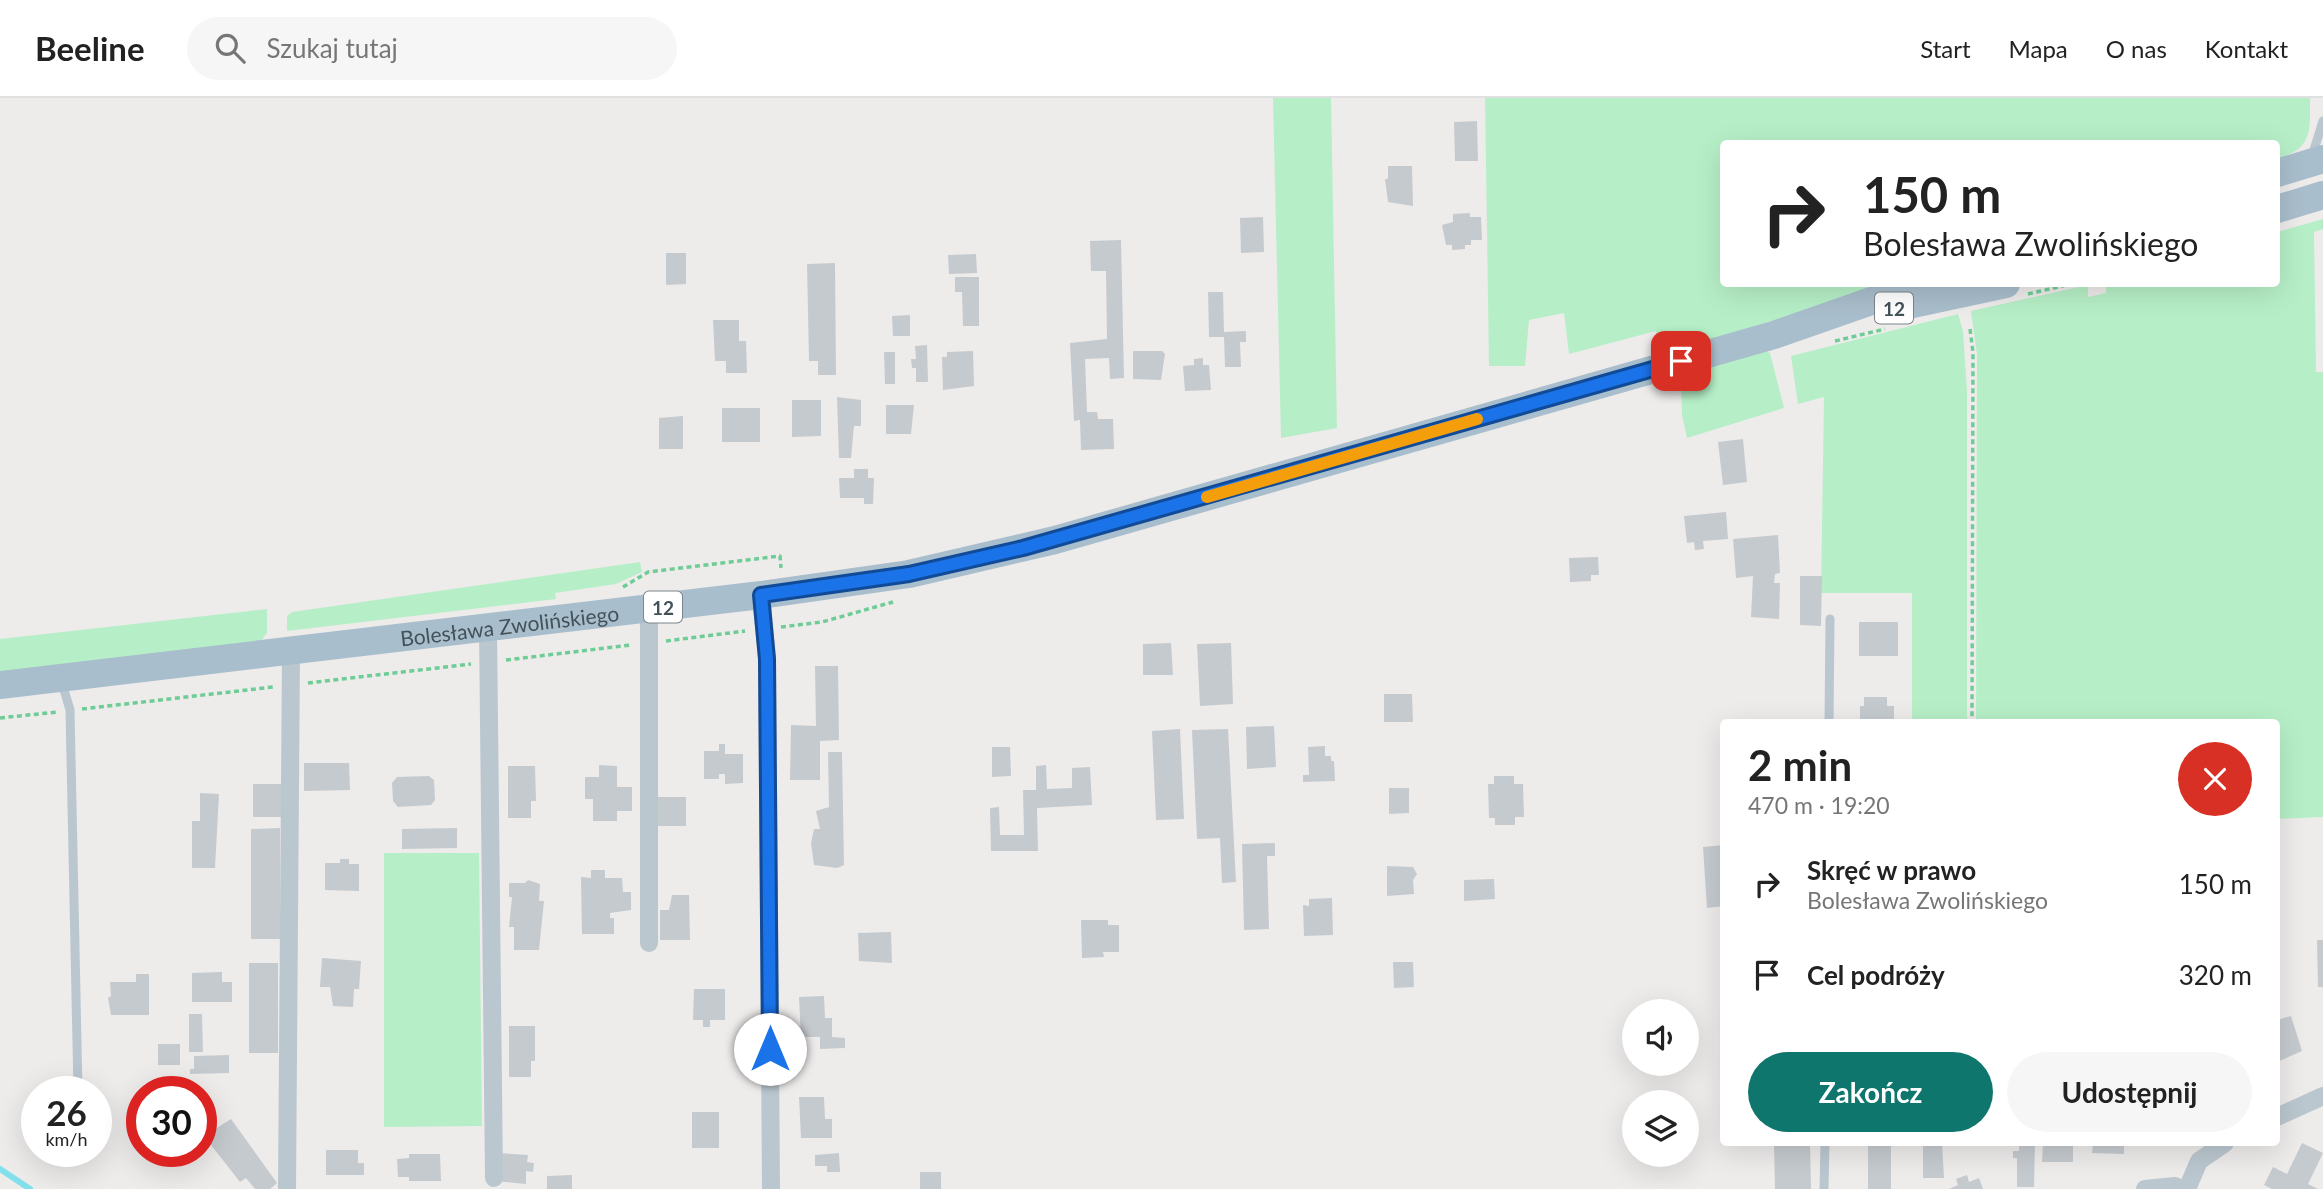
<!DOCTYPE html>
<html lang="pl">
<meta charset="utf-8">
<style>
:root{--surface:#fff;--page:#f6f6f6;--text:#222;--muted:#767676;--line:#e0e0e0;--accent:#0f766e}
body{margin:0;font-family:Lato,sans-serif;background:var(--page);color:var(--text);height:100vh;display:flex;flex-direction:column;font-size:26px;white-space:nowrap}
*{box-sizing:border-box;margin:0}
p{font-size:23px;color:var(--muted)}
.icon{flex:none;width:38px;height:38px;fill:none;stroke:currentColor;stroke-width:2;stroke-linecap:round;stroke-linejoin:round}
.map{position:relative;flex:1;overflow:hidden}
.side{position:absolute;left:1720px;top:621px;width:560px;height:427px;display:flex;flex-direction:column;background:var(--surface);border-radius:7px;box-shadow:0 7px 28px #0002}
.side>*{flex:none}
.guide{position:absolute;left:1720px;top:42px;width:560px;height:147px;border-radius:7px;box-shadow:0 7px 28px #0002;background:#fff;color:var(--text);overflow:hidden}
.fabs{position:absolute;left:1622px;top:901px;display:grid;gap:14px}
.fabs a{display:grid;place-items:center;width:77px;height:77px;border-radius:50%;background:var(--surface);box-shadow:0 7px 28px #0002;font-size:35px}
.speed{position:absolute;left:21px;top:978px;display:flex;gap:14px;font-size:35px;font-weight:700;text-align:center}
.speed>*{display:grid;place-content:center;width:91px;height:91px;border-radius:50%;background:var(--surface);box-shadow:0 7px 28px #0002;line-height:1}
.speed small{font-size:18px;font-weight:400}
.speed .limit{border:10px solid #d22;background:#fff;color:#111}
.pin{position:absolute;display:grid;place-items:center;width:60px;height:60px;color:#fff;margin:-30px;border-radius:14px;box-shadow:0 4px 10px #0006}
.me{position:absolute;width:77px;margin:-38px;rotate:0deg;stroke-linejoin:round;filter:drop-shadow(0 0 5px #0008)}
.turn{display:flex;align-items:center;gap:24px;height:147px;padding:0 28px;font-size:32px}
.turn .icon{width:91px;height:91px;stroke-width:2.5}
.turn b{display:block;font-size:49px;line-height:60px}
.round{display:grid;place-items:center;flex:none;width:74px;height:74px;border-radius:37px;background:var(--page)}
.overview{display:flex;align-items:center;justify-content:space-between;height:119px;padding:0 28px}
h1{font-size:42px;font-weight:700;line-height:52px}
.button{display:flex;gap:14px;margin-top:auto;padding:14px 28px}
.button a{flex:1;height:80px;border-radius:42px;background:var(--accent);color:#fff;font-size:28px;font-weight:700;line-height:80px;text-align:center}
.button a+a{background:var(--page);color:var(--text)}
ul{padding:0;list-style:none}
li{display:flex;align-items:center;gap:21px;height:91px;padding:0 28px}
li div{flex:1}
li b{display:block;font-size:26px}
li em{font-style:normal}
header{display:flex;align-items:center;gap:42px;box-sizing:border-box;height:98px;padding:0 35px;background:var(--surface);border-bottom:2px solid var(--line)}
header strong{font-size:33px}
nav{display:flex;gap:38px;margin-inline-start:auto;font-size:24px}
.search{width:490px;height:63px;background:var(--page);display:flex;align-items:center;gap:18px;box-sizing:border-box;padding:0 24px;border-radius:38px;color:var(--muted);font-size:26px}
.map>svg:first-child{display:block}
</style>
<header>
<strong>Beeline</strong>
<div class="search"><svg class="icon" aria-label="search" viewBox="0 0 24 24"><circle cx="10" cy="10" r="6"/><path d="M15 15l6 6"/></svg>Szukaj tutaj</div>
<nav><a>Start</a><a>Mapa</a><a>O nas</a><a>Kontakt</a></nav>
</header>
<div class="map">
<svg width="2323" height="1091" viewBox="0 0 2323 1091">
<rect width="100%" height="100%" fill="#eeebeb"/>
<g fill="#b6efc7">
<path d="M1273 0H1331L1337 330 1281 340Z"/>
<path d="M1485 0H2310C2310 34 2313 50 2277 61V46H1724V186H1896L1663 256 1656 233 1569 256 1564 215 1529 222 1525 268H1489Z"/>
<path d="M2323 121V131L2314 134 2316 274H2323V719L2277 721V625H1976L1977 257 1971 213 2088 187V199L2106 195V186H2277V134Z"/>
<path d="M1958 216 1963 233 1967 293V625H1912V495H1821L1824 299 1798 306 1791 258Z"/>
<path d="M1765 252 1770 255 1784 310 1687 340 1682 317 1681 276Z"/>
<path d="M640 464 642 474 616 486 555 495 556 501 287 533V518L292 514Z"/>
<path d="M267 511V535L260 544 0 574V541Z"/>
<path d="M384 755H479L482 1028 384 1029Z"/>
</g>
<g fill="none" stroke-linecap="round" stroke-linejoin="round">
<path stroke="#82e0ed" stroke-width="6" d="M0 1071 30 1091"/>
</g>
<g fill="#c5cacf">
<path d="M1477 23 1478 63H1455L1454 24Z"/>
<path d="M1388 68H1412L1413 108 1388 104 1385 81H1388Z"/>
<path d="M1470 115V119H1481L1482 142H1471V147H1465V151L1452 152V147H1446L1442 127 1453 124V116Z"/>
<path d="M1263 119 1264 154 1241 155 1240 120Z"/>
<path d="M1121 142 1124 280 1110 281 1109 260 1085 261 1087 314H1097L1098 321H1113L1114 351 1081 352 1080 322 1074 323 1070 245 1107 241 1106 173H1091L1090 143Z"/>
<path d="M666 155H686V186L666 187Z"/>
<path d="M976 156 977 175 949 176 948 157Z"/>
<path d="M835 165 836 277H818V263H809L807 166Z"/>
<path d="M955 179H979V228H963L962 194H955Z"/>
<path d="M1208 194H1223L1224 234 1246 233V244H1240L1241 269H1225L1224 239H1209Z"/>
<path d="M910 217V238H893L892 218Z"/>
<path d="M713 222H739V243H746L747 275H726V263H715Z"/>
<path d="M927 247 928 284H916V270H912L911 261H916L915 248Z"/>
<path d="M973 253 974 288 943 292 942 259H947V254Z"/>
<path d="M1133 253H1162L1165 256 1161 282 1133 281Z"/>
<path d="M884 254H895V286H885Z"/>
<path d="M1203 260V267H1209L1211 292 1185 293 1183 268 1194 267V261Z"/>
<path d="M837 299 861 302V328H854L851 360H839Z"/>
<path d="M792 302H821V338L792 339Z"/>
<path d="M886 307H914L911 336H886Z"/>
<rect x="722" y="310" width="38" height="34"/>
<path d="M683 318V351H659V320Z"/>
<path d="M1743 341 1747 384 1723 387 1718 344Z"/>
<path d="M854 371H868V380H874L873 406H864V400H840L839 380H854Z"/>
<path d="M1726 414 1728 441 1703 443 1704 451 1695 452 1694 444 1687 445 1684 418Z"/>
<path d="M1778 437 1780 475 1775 476 1774 485H1780L1779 521 1751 519 1753 478 1736 480 1733 441Z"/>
<path d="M1598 459 1599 477H1591V483L1570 484 1569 460Z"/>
<path d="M1800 478H1822L1821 528 1800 527Z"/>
<rect x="1859" y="524" width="39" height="34"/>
<path d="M1171 545 1173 577H1143V546Z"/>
<path d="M1231 545 1233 606 1200 608 1197 546Z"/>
<path d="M815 568H838L839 642 820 643V682H790L791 627 816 628Z"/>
<path d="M1384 596H1412L1413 624H1384Z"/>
<path d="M1864 599H1887V608H1894V625H1860V608H1864Z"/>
<path d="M1274 628 1276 669 1247 671 1246 629Z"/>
<path d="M1180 631 1184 721 1156 722 1152 633Z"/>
<path d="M1228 631 1236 784 1222 785 1220 740 1197 741 1192 632Z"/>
<path d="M719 646H725V656H743V685L725 686V676H719V681H704V653H719Z"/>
<path d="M1325 648V658H1331V663H1334L1335 683 1303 684V677H1309L1308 649Z"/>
<path d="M992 649H1010L1011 678 992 679Z"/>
<path d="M828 654H842L844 767 837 770 814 767 811 745 814 731H820L816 713 829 709Z"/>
<path d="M304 665H349L350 692 304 693Z"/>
<path d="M599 667 617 668V689H632V713H617V723H593V701H585V679H599Z"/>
<path d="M1046 667 1047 691 1072 690V670L1090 669 1092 707 1037 710 1038 753H991L990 710 999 709 1000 737H1024L1023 692H1036V668Z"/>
<path d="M508 668H535L536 703H531V720H508Z"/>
<path d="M429 678 434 682 435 702 431 707 398 709 393 703 392 685 397 679Z"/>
<path d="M1494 678H1514V686H1523L1524 719H1515V727H1495V720H1489L1488 686H1494Z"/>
<rect x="253" y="686" width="29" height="33"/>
<path d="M1389 690H1409V715L1389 716Z"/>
<path d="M200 695 219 696 215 770H192V723H200Z"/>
<rect x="658" y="699" width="28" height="29"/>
<path d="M280 730V841H251V731Z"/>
<path d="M457 730V750L402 751V731Z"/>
<path d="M1275 745V758H1267L1269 831 1244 832 1242 746Z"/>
<path d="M1724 747V808L1707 810 1703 749Z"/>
<path d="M340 761H349V766H359V793L325 792V765H340Z"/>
<path d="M1387 768 1413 769 1417 776 1413 782 1414 796 1387 798Z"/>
<path d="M591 772H605V780H622L623 794H631V812L610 815V820H614V836H582L581 779 591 780Z"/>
<path d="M1494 781 1495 801 1464 803V782Z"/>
<path d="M528 782 540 786 539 803H544L539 852H514V829H509L512 799H509V785H525Z"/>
<path d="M672 797H689L690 842H660V812H669Z"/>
<path d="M1332 800 1333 837 1304 838 1303 807 1309 808V801Z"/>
<path d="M1081 822H1108V827H1119V854H1103L1104 859 1082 860Z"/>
<path d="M891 834 892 865 859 863 858 835Z"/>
<path d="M2317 842H2323V889H2318Z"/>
<path d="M322 860 361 863 359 891H354L353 909 333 908 330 889H320Z"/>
<path d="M1393 864H1413L1414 889 1394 890Z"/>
<rect x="249" y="865" width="29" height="90"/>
<path d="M222 874V884H232V904H192V875Z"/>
<path d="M136 876H149V917H111L108 900 111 898 110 884H136Z"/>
<path d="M694 891H725V922H710V929H703V922H693Z"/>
<path d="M824 898 825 920H832V939L845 940V950L820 951V939H801L799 899Z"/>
<path d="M189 916H202L203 954H189Z"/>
<path d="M2291 918 2302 953 2277 964V922Z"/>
<path d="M509 928H535V963H531V979H509Z"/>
<rect x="158" y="946" width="22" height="21"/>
<path d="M229 957V975L190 976V971H194V958Z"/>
<path d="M799 999H824L825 1021H832V1040H801Z"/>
<rect x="692" y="1014" width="27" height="36"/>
<path d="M231 1021 277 1085 270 1091H255L246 1080 240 1084 204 1038Z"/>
<path d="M1774 1045H1810L1811 1091H1775Z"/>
<rect x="1868" y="1045" width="23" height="46"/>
<path d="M1923 1045H1942L1944 1080H1923Z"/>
<path d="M2019 1045H2035L2034 1089H2017V1060H2013V1053H2019Z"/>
<path d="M2043 1045H2073V1064H2042Z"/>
<path d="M2093 1045H2124V1056L2092 1055Z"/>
<path d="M2302 1045 2323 1055 2308 1086 2318 1091H2272L2264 1087 2273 1069 2287 1076Z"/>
<path d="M326 1052H358V1065H364V1077H326Z"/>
<path d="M497 1055 528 1057 527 1064 534 1065 533 1074 526 1073V1086L495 1083Z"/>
<path d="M839 1055 840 1074H827V1068H815V1057Z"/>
<path d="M409 1056H440L441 1083H409V1079H398L397 1061 409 1060Z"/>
<rect x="920" y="1074" width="21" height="17"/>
<path d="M572 1077V1091H547V1078Z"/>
<path d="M1967 1077 1969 1084 1979 1080 1983 1091H1949L1958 1087 1956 1081Z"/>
</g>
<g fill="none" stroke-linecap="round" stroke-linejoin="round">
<g stroke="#6ecd96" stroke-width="3.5" stroke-dasharray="5 3.5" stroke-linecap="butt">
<path d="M2028 196 2071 186"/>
<path d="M1970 231 1973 254 1972 625"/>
<path d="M1835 243 1885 231"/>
<path d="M623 489 648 474 780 458 781 470"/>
<path d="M781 529 822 524 893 504"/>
<path d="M666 543 745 533"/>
<path d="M506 562 631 547"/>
<path d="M308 585 471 566"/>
<path d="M82 611 273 589"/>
<path d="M0 620 57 614"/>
</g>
<g stroke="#bbc7cf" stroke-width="9">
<path d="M2312 58 2323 23"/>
<path d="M62 585 70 612 78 993"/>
<path d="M1829 625 1830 521"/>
<path d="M1824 1091 1825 1045"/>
</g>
<g stroke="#bbc7cf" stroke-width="18">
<path d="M761 497 767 560 771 1091"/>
<path d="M488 530 494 1080"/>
<path d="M649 845V511"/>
<path d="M2277 1019 2323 998"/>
<path d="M287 1091 291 553"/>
<path d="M2145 1091 2175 1088 2182 1091"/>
<path d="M2187 1091 2199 1063 2225 1045"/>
</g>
<g stroke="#a9becc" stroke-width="28">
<path d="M2277 75 2323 61"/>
<path d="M2277 111 2323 97"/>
<path d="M1894 210 2006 186"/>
<path id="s1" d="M0 587 761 497 909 476 1055 442 1774 237 1920 186"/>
</g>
</g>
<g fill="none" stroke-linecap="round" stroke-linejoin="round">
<g stroke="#114b97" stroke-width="18">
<path id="route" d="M770 951 767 561 761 497 909 476 1023 450 1681 263"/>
</g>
<use href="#route" stroke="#1a73e8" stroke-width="12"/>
<path stroke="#f59e0b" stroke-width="12" d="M1207 399 1477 321"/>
</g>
<g text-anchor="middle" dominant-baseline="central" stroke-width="5" stroke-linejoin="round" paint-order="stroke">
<g fill="#fff" stroke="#7b858b" stroke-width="2">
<rect x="1875" y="194.5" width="38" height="31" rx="5"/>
<rect x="644" y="493.5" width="38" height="31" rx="5"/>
</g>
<g font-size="19" font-weight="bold" fill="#435159">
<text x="1894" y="210">12</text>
<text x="663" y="509">12</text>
</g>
<g font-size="21" fill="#435159" stroke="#fff">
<text stroke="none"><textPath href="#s1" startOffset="513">Bolesława Zwolińskiego</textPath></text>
</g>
</g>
</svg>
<div class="fabs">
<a><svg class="icon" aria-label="sound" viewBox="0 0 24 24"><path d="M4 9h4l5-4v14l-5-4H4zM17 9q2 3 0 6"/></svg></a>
<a><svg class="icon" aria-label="layers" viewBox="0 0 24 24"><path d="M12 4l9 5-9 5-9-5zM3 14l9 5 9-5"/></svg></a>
</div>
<div class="speed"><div>26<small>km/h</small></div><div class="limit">30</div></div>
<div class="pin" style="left:1681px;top:263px;background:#d93025"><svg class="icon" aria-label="arrive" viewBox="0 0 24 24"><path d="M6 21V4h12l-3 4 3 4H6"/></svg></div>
<svg class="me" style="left:770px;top:951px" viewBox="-20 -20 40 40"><circle r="19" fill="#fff"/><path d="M0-13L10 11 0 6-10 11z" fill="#1a73e8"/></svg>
<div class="guide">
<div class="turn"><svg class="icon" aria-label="right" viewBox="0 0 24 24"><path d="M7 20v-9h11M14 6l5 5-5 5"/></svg><div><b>150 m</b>Bolesława Zwolińskiego</div></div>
</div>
<section class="side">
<div class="overview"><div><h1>2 min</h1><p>470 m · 19:20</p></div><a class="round" style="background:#d93025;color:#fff"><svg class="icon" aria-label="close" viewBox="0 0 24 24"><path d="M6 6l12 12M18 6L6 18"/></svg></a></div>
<ul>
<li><svg class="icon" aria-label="right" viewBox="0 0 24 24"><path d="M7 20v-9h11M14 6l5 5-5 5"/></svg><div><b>Skręć w prawo</b><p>Bolesława Zwolińskiego</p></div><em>150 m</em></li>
<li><svg class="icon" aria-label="arrive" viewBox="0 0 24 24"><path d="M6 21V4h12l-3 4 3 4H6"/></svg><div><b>Cel podróży</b></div><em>320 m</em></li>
</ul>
<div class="button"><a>Zakończ</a><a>Udostępnij</a></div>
</section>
</div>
